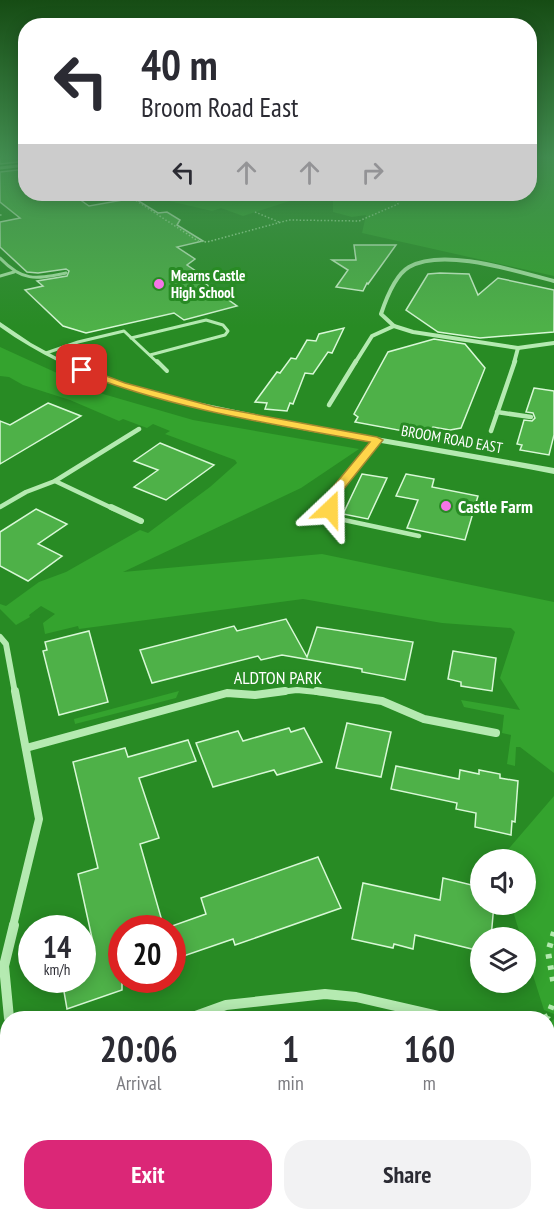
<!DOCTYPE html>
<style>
:root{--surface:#fff;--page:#f2f2f3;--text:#2b2b33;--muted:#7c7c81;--accent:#db2777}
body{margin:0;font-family:"PT Sans Narrow",sans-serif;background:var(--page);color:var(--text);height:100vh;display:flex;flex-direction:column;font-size:22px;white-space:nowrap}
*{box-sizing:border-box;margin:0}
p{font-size:20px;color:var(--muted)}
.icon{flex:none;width:33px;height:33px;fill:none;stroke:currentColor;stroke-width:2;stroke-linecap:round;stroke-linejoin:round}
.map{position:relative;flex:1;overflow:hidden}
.drawer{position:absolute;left:0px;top:1011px;width:555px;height:210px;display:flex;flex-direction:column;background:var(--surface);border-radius:24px 24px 0 0;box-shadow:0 3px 15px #0003}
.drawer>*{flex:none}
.guide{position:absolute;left:18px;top:18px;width:519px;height:183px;border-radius:24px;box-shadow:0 3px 15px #0003;background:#fff;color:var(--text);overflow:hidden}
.fabs{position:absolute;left:470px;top:849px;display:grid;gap:12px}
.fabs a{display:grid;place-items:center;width:66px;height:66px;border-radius:50%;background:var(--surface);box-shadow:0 3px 15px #0003;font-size:30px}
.speed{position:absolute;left:18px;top:915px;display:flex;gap:12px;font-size:30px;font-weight:700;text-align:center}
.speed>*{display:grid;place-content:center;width:78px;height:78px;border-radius:50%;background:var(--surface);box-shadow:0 3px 15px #0003;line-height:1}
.speed small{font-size:15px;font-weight:400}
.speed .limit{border:9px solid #d22;background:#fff;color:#111}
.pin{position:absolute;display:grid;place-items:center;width:51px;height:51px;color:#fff;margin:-26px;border-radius:12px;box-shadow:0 3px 9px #0006}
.me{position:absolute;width:66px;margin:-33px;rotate:23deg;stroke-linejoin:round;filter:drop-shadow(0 0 4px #0008)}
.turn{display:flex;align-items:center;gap:21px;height:126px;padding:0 24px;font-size:27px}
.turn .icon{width:78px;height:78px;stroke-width:2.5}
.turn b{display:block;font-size:42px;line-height:51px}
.lanes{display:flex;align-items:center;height:57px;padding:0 24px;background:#0003;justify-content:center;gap:30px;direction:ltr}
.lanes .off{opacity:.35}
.eta{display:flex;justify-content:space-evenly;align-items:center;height:102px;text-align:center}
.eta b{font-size:36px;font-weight:700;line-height:42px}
.button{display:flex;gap:12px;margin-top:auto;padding:12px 24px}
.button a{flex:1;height:69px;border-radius:24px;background:var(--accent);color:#fff;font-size:24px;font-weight:700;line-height:69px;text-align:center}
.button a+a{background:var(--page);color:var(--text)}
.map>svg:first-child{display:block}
</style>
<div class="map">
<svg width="554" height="1221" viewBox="0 0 554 1221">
<rect width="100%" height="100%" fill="#288b24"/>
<g fill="#34a32e">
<path d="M530 156H554V276L362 233 366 215 352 217 333 212V200C320 195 308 197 295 194H530Z"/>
<path d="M139 194 154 195 176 194 171 199 198 201 227 194H265L229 206C254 198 274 189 299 198L243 216 221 208 212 211Z"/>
<path d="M0 347 103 394 193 420 359 449 301 488 123 572 322 554 554 602V773L520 747H516L515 766 507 764 511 735 502 733 504 715 464 707 461 700 520 710 500 678 515 632 511 628 442 623 303 599 79 629 78 626 45 634 43 623 55 614 41 606 29 615 30 617 16 625 0 609V604L6 606 39 582 66 572 140 530 148 533 210 487 237 463 235 460 165 434 170 431 153 424 147 428 123 419 119 421 70 400 23 385 9 377 0 376Z"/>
<path d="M179 691 176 698 75 724 74 719Z"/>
<path d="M554 796V1014L544 1010 525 950V938L521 937 511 905 525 904V860L506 859 505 853Z"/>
<path d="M554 1019V1076L548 1075V1024Z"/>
</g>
<g fill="#4eb148" stroke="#d8f8d6" stroke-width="1.5">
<path d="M0 156H26V161L0 164Z"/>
<path d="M26 169V194H42L51 199 72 194 89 206 134 198 158 213 167 212 180 220 177 225 203 241 177 247 195 259 187 265 205 277 203 282 237 306 184 320 174 313 86 333 63 326 25 290 43 286 37 281 67 276 69 271 66 269 38 273 27 272 0 247V222L20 218 0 202V172Z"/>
<path d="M354 245H396L368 284 367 283 363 291 336 287 348 270 332 260H356Z"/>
<path d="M440 273 469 274 478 295 498 278 554 290V332L480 338 438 332 406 310 428 274Z"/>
<path d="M344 328 332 353 328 352 313 374 305 373 293 404 290 403 287 411 265 409 267 403 255 402 277 372 280 373 291 358 296 359 307 340 316 341 319 334Z"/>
<path d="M434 339 465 344 485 368 461 428 450 430 433 427 430 436 355 422 358 417 354 414 388 352Z"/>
<path d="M534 388 554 391V435L549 455 520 450 522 445 517 444 524 420 532 421 535 418 533 413 526 412Z"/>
<path d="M48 403 81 416 0 464V421L10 425Z"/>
<path d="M160 443 214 465 166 500 134 487 158 470 134 461Z"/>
<path d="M362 474 387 478 368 519 343 514Z"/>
<path d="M406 474 434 479 432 487 478 496 465 540 407 528 418 500 396 496Z"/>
<path d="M36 509 67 524 38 544 62 556 28 581 0 566V532Z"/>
<path d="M286 619 307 657 317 627 413 642 405 680 362 672V669L282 655 261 660 258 656 152 683 140 650 234 626 237 631Z"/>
<path d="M89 631 108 702 59 715 43 651 47 650 45 642Z"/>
<path d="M453 651 496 658 492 691 461 686V682L448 679Z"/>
<path d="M347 723 391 732 381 777 336 768Z"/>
<path d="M289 728 291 732 304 728 322 762 277 775 274 770 213 787 196 743 238 731 243 741Z"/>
<path d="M188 740 196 761 139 778 159 838 140 844 164 928H122V990L67 1009 62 980H82V941L92 938 78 874 98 868 73 762 125 748 128 757Z"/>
<path d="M396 766 459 779 460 770 479 774V770L500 774V778L518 781 515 822 512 821 511 835 475 827 476 813 456 809 457 803 391 789Z"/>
<path d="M318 857 341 908 235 945 233 939 172 960V926L206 914 201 898Z"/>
<path d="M443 878 480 887V904H494L491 938H480V951L415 935 413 949 394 944 393 948 352 939 363 883 440 900Z"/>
</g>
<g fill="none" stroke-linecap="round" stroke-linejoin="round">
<g stroke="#b5eab1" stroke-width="1.5" stroke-dasharray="1.5 2" stroke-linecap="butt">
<path d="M144 194 132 198 198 241 207 242 289 220 359 221 398 204 394 194"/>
<path d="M255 212 279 222"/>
<path d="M0 215H3"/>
</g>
<g stroke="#b5eab1" stroke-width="6" stroke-dasharray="4.5 7" stroke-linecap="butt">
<path d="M554 932 548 952 554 986"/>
<path d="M544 1018 548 1016 554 1000"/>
</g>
<path stroke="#b5eab1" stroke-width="2" d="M184 194 194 196 205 194"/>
<g stroke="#b5eab1" stroke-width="3">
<path d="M0 258C23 282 35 279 66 273"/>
<path d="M0 276 14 272"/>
<path d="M131 338 206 320 223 325 228 331 225 335 150 355"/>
<path d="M46 353 78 342 124 331 158 363"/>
</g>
<g stroke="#b5eab1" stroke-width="4">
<path d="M157 361 167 371"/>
<path d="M331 509 329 499 377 440"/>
</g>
<path stroke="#b5eab1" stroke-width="4.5" d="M330 507 335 514 344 520 419 536"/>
<path stroke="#b5eab1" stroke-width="3" d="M0 168 26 165"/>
<g stroke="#b5eab1" stroke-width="4">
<path d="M394 326 413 332 518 348 554 343"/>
<path d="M355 363 372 336 394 326 381 314C386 299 395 275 409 267 444 247 518 272 554 281"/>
<path d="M514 363 518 348"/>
</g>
<g stroke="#b5eab1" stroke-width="4.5">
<path d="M329 405 356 361"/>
<path d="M497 412 531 417"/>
<path d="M491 431 515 361"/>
<path d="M55 481 114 509"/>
<path d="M0 507 26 492 55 481 139 429"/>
</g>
<g stroke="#b5eab1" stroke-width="6">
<path d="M111 507 141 521"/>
<path d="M0 637 6 644 15 693"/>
<path d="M272 693 297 690 327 693"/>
</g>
<g stroke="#b5eab1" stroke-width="8">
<path d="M317 691 382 701 424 719 496 733"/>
<path d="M26 748 227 693 255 695 285 691"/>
<path d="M13 926 39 819 15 691"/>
</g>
<g stroke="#b5eab1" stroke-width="10">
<path d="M9 1018 4 966 14 925"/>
<path d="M190 1018 226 1005 325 994 356 997 448 1018"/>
<path d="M43 1214 44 1221"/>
</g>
<path fill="#b5eab1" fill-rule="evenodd" d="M0 322 31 343 62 360 97 374 168 396 307 425 554 468V474C466 457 378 443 290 427 188 407 86 389 0 327Z"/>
</g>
<linearGradient id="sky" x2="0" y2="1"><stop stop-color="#164c14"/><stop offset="0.48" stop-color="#428d50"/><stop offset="1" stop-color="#428d50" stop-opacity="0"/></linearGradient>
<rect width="554" height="327" fill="url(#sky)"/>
<path fill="#ffd54a" stroke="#a68a30" stroke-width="1.5" d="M82 367 125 383 215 407 377 437 383 440 335 500 336 509 330 513 324 509 323 499 370 442C272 424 172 409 79 372L77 370Z"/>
<g fill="#f575e7" stroke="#288b24" stroke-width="2">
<circle cx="159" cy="284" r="6"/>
<circle cx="446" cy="506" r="6"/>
</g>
<g text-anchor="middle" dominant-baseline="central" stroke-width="6" stroke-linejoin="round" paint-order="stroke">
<g font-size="15" font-weight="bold" fill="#fff" stroke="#288b24" text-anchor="start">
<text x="171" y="275">Mearns Castle<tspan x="171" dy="17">High School</tspan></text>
</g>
<g font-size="15" fill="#fff" stroke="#288b24">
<text transform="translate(452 439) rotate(10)">BROOM ROAD EAST</text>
</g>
<g font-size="18" font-weight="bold" fill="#fff" stroke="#288b24" text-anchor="start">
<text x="458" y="506">Castle Farm</text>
</g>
<g font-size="18" fill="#fff" stroke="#288b24">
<text x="278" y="677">ALDTON PARK</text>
</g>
</g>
</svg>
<div class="fabs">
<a><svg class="icon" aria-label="sound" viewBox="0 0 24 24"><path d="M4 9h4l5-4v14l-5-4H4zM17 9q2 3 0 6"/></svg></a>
<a><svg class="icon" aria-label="layers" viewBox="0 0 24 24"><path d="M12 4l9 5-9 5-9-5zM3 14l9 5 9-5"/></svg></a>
</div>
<div class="speed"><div>14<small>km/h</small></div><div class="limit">20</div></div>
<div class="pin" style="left:82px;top:370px;background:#d93025"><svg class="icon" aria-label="arrive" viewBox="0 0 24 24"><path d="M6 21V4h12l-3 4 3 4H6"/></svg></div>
<svg class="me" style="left:330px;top:509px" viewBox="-20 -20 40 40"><path d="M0-17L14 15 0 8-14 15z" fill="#ffd54a" stroke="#fff" stroke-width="4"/></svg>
<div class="guide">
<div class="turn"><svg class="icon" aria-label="left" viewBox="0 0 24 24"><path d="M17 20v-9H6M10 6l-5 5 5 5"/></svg><div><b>40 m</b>Broom Road East</div></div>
<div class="lanes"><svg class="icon" aria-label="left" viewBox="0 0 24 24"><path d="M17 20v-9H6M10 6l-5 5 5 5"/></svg><svg class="icon off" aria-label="ahead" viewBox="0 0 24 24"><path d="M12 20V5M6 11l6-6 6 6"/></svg><svg class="icon off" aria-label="ahead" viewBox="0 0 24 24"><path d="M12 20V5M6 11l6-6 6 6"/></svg><svg class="icon off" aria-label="right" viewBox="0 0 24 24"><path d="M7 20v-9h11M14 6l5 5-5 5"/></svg></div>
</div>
<section class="drawer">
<div class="eta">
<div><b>20:06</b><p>Arrival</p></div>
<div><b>1</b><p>min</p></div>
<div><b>160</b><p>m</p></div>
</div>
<div class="button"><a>Exit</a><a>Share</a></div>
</section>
</div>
